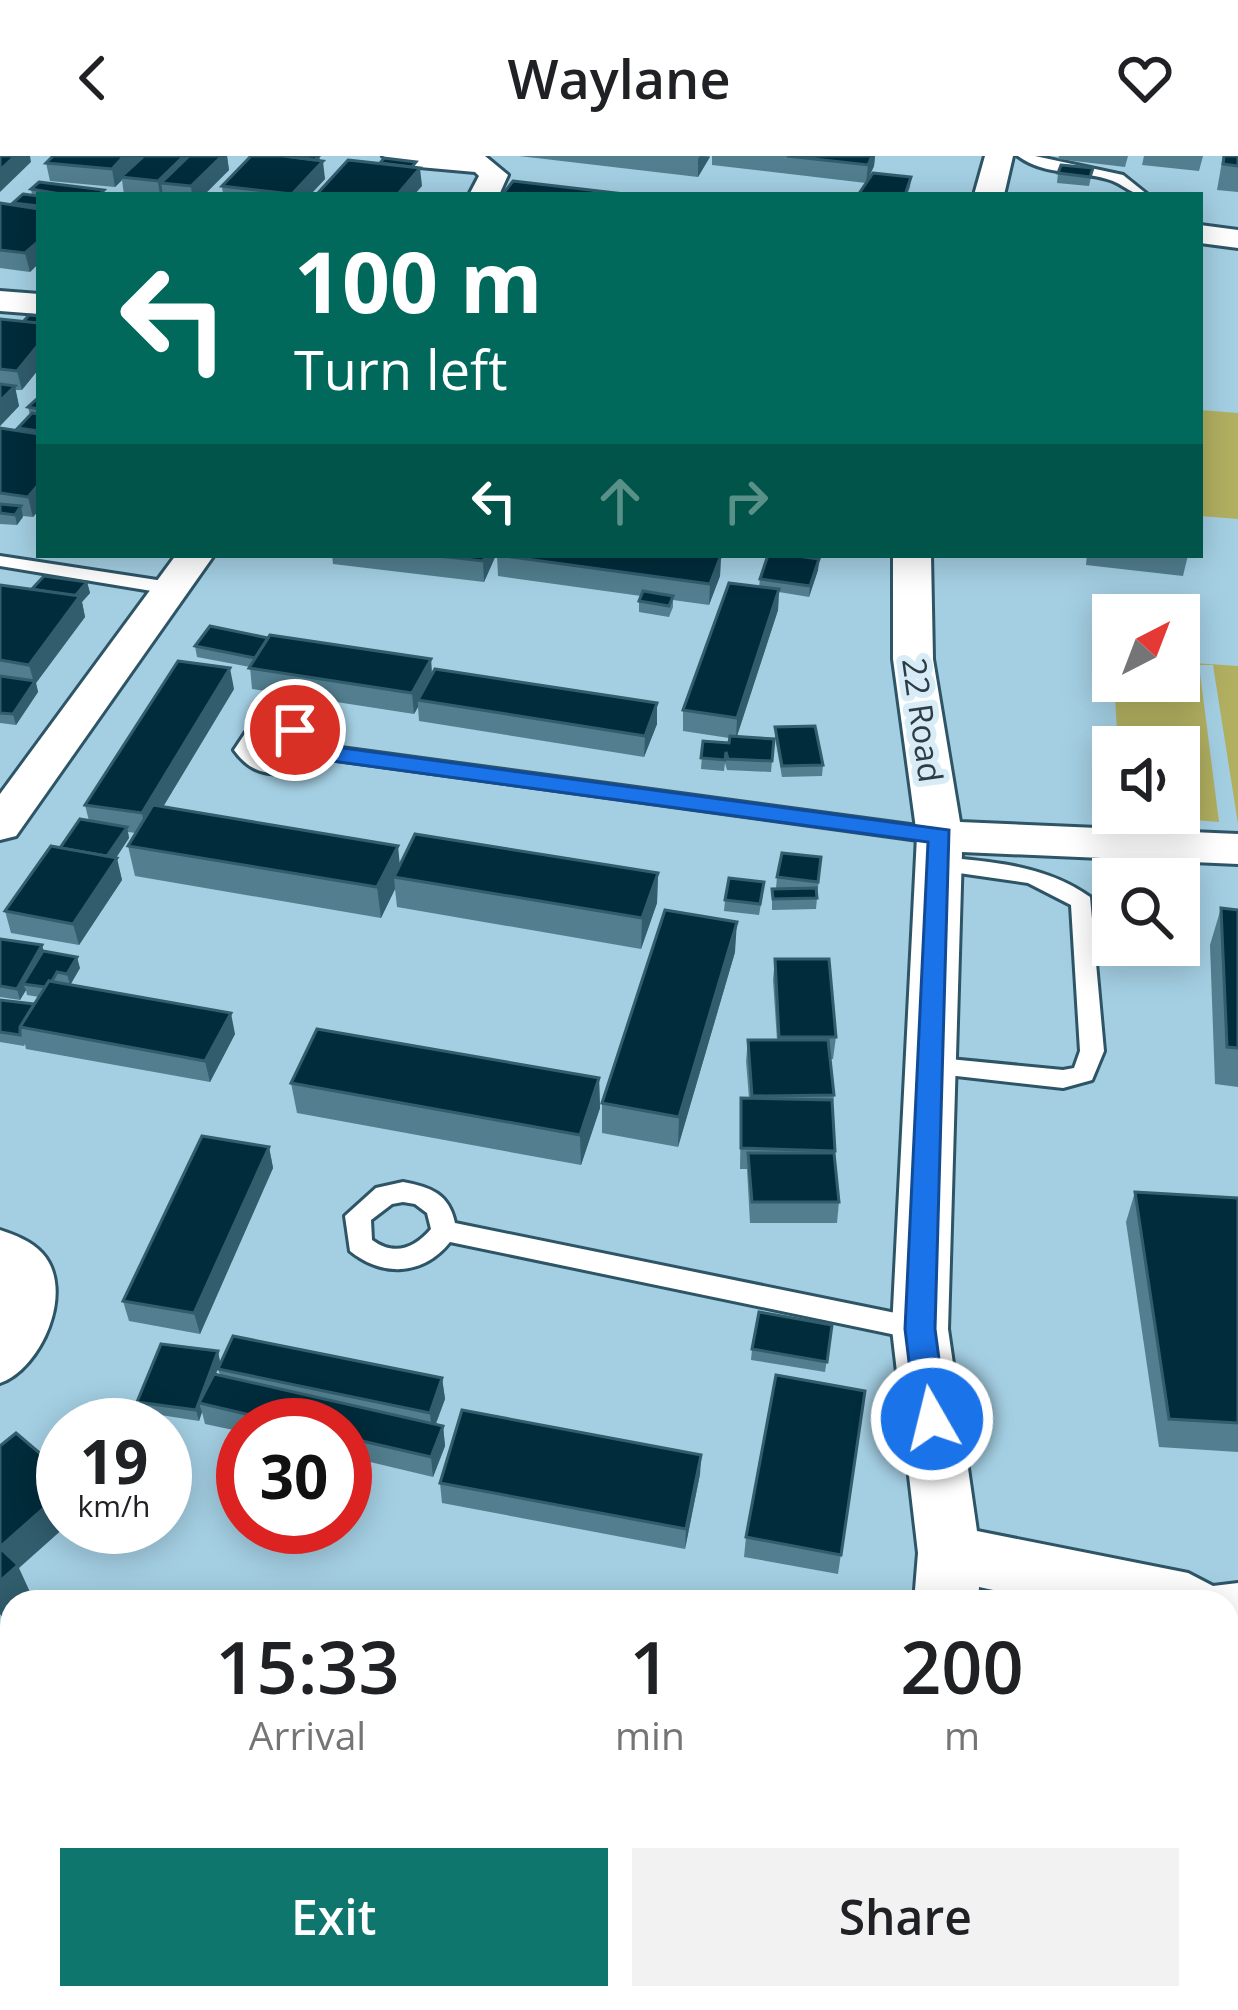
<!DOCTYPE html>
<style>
:root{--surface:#fff;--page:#f2f2f2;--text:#202124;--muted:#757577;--accent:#0f766e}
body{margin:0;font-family:"Open Sans",sans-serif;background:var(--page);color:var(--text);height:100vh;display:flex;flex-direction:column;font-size:45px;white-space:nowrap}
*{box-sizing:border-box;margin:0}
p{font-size:39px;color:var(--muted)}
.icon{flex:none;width:66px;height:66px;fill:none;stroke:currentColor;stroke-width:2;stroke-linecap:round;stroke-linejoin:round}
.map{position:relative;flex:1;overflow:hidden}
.drawer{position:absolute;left:0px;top:1434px;width:1239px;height:420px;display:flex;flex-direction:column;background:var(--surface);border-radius:36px 36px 0 0;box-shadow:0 6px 30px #0003}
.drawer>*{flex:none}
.top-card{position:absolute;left:36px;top:36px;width:1167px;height:366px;border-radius:0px;box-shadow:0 6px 30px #0003;background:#00695c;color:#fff;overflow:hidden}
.needle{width:78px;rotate:42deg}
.buttons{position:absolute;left:1092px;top:438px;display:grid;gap:24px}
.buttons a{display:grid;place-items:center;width:108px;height:108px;border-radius:0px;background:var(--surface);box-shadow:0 6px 30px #0003;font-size:60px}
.speed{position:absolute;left:36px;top:1242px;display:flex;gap:24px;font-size:60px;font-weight:700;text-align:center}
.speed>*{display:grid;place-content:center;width:156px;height:156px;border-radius:50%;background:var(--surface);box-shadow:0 6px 30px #0003;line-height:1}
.speed small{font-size:30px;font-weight:400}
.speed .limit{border:18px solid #d22;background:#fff;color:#111}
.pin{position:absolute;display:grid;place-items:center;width:102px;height:102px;color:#fff;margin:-51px;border:6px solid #fff;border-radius:50%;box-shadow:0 3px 12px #0007}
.me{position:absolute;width:132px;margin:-66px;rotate:352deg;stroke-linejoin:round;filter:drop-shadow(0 0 9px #0008)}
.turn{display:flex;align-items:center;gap:42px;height:252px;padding:0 60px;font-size:54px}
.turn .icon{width:156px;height:156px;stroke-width:2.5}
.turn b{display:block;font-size:84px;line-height:102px}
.lanes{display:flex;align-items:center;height:114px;padding:0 60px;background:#0003;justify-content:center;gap:60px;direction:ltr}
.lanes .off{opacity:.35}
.eta{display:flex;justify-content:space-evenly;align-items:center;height:204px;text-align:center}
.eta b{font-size:72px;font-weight:600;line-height:84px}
.cta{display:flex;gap:24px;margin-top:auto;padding:24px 60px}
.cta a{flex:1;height:138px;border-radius:0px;background:var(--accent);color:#fff;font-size:48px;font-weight:600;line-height:138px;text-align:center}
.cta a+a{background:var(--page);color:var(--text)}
header{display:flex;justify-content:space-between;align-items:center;height:156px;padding:0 60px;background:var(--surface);font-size:54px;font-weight:600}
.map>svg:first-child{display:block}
</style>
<header><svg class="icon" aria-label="back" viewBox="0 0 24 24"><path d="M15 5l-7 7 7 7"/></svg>Waylane<svg class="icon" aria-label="heart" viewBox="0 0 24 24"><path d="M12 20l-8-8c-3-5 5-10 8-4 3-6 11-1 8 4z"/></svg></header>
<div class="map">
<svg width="1238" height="1854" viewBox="0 0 1238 1854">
<rect width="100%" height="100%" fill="#a4cfe3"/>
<g fill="#b1af60">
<path d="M1200 254 1238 257V363L1200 360Z"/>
<path d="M1179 506 1238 510V668L1213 509H1199L1219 666 1123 658 1179 657V591H1118L1114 525H1179Z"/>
</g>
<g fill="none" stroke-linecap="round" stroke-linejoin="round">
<g stroke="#2d5566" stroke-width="6">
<g id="lane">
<path d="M1018 0H1035L1123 19 1148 39C1132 39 1127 31 1113 25 1081 13 1046 21 1018 0Z"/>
<path d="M0 400 170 426 179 432 170 438 0 410Z"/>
<path d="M269 568C289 568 313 565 319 589L940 673 951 680 940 687 315 601C287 624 255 624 234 594L246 576ZM271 580 298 584 300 593C284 606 269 610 254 594L260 584Z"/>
<path d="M939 701C993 706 1045 709 1090 741L1104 895 1092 924 1063 932 921 916 917 910 921 904 929 901 1063 914 1074 912 1080 895 1071 749 1028 727 931 713 928 708 931 703Z"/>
<path d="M403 1026C431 1031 449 1038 455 1067L920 1162 929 1165 933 1173 929 1181 920 1184 450 1086C423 1120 382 1121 350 1095L345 1060 376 1032ZM403 1046 415 1048 427 1057 431 1073C414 1093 394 1100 372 1084L371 1064 392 1048Z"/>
</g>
</g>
<g stroke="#2d5566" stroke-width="6">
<g id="street">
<path d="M383 0H485L508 19 499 39H469L479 20 475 16 397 9Z"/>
<path d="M985 0H1013L1004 39H974Z"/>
<path d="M1200 69 1238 74V92L1200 87Z"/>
<path d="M0 135 39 138V158L0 155Z"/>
<path d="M176 399H214L16 680 0 684V638Z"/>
<path d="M893 399H931L933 503 960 666 1238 678V708L962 696 948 1173 977 1375 1188 1417 1213 1430 1238 1427V1485L1227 1483V1446H1050L979 1431 978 1446H914L918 1397 892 1173 917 680 893 503Z"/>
<path d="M0 1074C15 1079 31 1085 42 1097 76 1134 41 1213 0 1227Z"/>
<path d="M888 1842H962L961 1854H887Z"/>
</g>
</g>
<use href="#lane" fill="#fff" fill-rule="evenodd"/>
<use href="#street" fill="#fff" fill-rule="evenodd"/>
</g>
<g fill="#527e8f">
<path d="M144 0H227L229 14 204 39H124L122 24 115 31 50 25 46 7Z"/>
<path d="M319 0 325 23 310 39H223L222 30Z"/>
<path d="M519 0H710L698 21Z"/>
<path d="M712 0H875L874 10 867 26 911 21 910 31 907 39H859L866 27 712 9Z"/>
<path d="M1059 0H1128L1125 11 1058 3Z"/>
<path d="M1144 0H1203L1199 15 1142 9Z"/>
<path d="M1223 0H1238V36L1217 34Z"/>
<path d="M1093 12 1089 30 1057 27 1058 17Z"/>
<path d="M31 33 104 34V39H39V107L30 116 0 112V47L14 49 13 47 32 39Z"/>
<path d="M0 163 23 166 22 234H15L19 250 0 270Z"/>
<path d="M39 241V354L33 361 23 360 17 369 0 368V272L19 275 18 272 30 259 28 251Z"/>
<path d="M332 399H496L484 426 333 408Z"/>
<path d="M497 399H721L720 420 709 449 673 444V451L669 461 639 456V445L641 440 498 420Z"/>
<path d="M1087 399H1188L1183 420 1086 409Z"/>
<path d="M819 403 818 414 809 441 779 436 778 454 737 580 774 583 771 616 727 614 725 607 724 615 701 613 703 585 729 587V582L683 575V554L759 431 760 423Z"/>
<path d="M87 426 90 437 82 446 85 461 36 527 38 536 16 569 0 567V429L32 433Z"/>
<path d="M268 482 431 503 432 518 657 568 644 601 419 565 418 551 414 558 252 533 250 511 197 501 195 490Z"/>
<path d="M234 533 163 651 400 709 658 717 657 747 641 793 397 751 395 733 381 762 135 720 128 690 136 677 128 676 129 682 116 702 122 724 79 789 11 777 5 755 60 692 89 665 85 649Z"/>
<path d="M775 571 823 609 822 620 782 621 775 582Z"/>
<path d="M821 701 816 753 772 754V733H784L776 732 777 721Z"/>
<path d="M763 737 759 759 724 755 725 744Z"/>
<path d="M1221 752 1238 754V931L1215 928 1210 789Z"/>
<path d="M0 783 80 812 71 828 235 878 210 926 26 893 25 888 24 890 0 886V844L34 848 39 841 27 839 26 834 20 844 0 841Z"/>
<path d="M735 796 678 991 602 977V947Z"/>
<path d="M775 803 836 881 833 903H830L834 939 832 954 834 1000 839 1046 837 1067H750L747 1013H740L741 942H749L746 905 748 884H777L773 824Z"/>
<path d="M599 922 600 952 581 1009 297 957 291 927Z"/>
<path d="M269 991 273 1012 200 1178 129 1165 123 1145Z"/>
<path d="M1135 1036 1238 1042V1296L1159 1291 1126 1066Z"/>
<path d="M832 1169 825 1216 751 1204 752 1193Z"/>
<path d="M218 1195 220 1206 216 1218 220 1219 218 1213 442 1222 445 1243 436 1268 443 1270 445 1290 433 1321 345 1300V1269H243V1276L205 1268 202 1256 199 1265 141 1256 137 1246Z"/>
<path d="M865 1235 838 1418 744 1401 746 1381Z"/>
<path d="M701 1299 700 1318 685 1393 442 1347 440 1327Z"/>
<path d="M1227 1506 1238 1508V1575L1227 1573Z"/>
<path d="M0 1694 12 1842H106L95 1854H7L0 1847Z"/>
<path d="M1181 1842H1227L1238 1854H1182Z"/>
</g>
<g fill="#315d6d">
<path d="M15 0H30L31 6 0 36V14Z"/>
<path d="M124 0H143L121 21 122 24 115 31 112 13Z"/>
<path d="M184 0H196L161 27 163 39H160L158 25Z"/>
<path d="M216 0H227L229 14 204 39H192L191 30Z"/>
<path d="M319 0 320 8 323 5 325 23 310 39H292L311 8Z"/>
<path d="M700 0 710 1 698 21V3Z"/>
<path d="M872 0H875L874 10 866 27 868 9Z"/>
<path d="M420 12 422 30 414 39H397Z"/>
<path d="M39 85V107L30 116 25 97Z"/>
<path d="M39 188V213L22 234 17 215Z"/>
<path d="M15 230 19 250 0 270V245Z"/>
<path d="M39 328V354L33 361 28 341Z"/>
<path d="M21 350 23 361 17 369 15 359Z"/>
<path d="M486 399H496L484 426 483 405Z"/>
<path d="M721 399 720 420 709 449 710 428Z"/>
<path d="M819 403 818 414 809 441 810 430Z"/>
<path d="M87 426 90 437 82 446 85 461 36 527 38 536 16 569 13 558 34 527 29 509 71 444Z"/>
<path d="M779 433 778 454 736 583 737 562Z"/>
<path d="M431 503 432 524 418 544V551L414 558 412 537Z"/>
<path d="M230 512 234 533 146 679 142 657Z"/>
<path d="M657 547V568L644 601 645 580Z"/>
<path d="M127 671 129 682 106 717 104 706Z"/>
<path d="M398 690 401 720 394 721 395 733 381 762 377 731Z"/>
<path d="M117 702 122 724 79 789 73 768Z"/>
<path d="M658 717 657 747 641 793 642 762Z"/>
<path d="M737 766 735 796 678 991 679 961Z"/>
<path d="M42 789 45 800 23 828 26 834 20 844 17 833Z"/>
<path d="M77 801 80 812 70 829 67 818Z"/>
<path d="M231 857 235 878 210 926 205 905Z"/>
<path d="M599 922 600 952 581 1009 580 979Z"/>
<path d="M269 991 273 1012 200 1178 194 1157Z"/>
<path d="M218 1195 220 1206 205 1249 199 1247 202 1256 199 1265 196 1254Z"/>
<path d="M442 1222 445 1243 432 1277 430 1257Z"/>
<path d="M443 1270 445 1290 433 1321 431 1301Z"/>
<path d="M701 1299 700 1318 685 1393 686 1373Z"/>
<path d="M63 1335V1371H65L19 1412 30 1436 19 1446H12V1452L2 1461 0 1458V1391Z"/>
<path d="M74 1842H106L95 1854H63Z"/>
<path d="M666 1842H674V1852L672 1854H657Z"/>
</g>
<g fill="#002c3b" stroke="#315d6d" stroke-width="3">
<path d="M0 0H15L0 14Z"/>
<path d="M53 0H124L112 13 46 7Z"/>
<path d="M144 0H184L158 25 121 21Z"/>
<path d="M189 0H222L191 30 161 27Z"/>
<path d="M251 0H283L323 5 292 38 222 30Z"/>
<path d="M285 0H319L315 4Z"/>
<path d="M787 0H872L868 9Z"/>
<path d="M1224 0H1238V10L1223 8Z"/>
<path d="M384 2 416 6 412 11 380 7Z"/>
<path d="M348 4 420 12 397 39 317 38Z"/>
<path d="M1061 9 1093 12 1090 21 1058 17Z"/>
<path d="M873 17 911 21 905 39H858Z"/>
<path d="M513 25 633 39H502Z"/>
<path d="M39 26 104 34 99 39H66L31 33Z"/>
<path d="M23 38 39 40V50L13 47Z"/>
<path d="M0 47 39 53V85L25 97 0 94Z"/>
<path d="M29 159 39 160V167L23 166Z"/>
<path d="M0 163 39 167V188L17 215 0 213Z"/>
<path d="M0 228 15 230 0 245Z"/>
<path d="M39 241V253L28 251Z"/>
<path d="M32 257 39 258V275L18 272Z"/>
<path d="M0 272 39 278V328L28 341 0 337Z"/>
<path d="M0 348 21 350 15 359 0 357Z"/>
<path d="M430 399H486L483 405Z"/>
<path d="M497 399H721L710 428Z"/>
<path d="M768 399H790L819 403 810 430 760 423Z"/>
<path d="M44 420 87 426 75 440 32 433Z"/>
<path d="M729 427 779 433 737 562 683 554Z"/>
<path d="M0 429 80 440 29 509 0 504Z"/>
<path d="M643 435 673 440 669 450 639 445Z"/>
<path d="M210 470 268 482 255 502 195 490Z"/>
<path d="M270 479 431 503 412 537 249 512Z"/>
<path d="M178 505 230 512 142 657 85 649Z"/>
<path d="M435 513 657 547 645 580 418 544Z"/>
<path d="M0 520 35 525 13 558 0 557Z"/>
<path d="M815 570 823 609 782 610 775 571Z"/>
<path d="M730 580 774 583 772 605 728 603 726 596 725 604 701 602 703 585 729 587Z"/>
<path d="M153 649 398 690 377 731 128 690Z"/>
<path d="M80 663 127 671 107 700 60 692Z"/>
<path d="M415 678 658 717 642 762 394 721Z"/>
<path d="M51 690 117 702 73 768 5 755Z"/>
<path d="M782 697 821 701 818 726 777 721Z"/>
<path d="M729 722 764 726 760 748 725 744Z"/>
<path d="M816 732 817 742 773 743 772 733Z"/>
<path d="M1221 752 1238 754V892L1227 891Z"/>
<path d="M665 754 737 766 679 961 602 947Z"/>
<path d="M0 783 42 789 17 833 0 830Z"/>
<path d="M43 795 77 801 67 818 57 816 52 825H49L45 831 23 828Z"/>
<path d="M775 803H829L836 881H779Z"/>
<path d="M49 825 231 857 205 905 20 871Z"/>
<path d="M0 844 34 848 20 871V879L0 876Z"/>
<path d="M317 873 599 922 580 979 291 927Z"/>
<path d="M748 884H828L834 939 752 940Z"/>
<path d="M741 942 832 944 835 995 741 992Z"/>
<path d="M202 980 269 991 194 1157 123 1145Z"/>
<path d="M748 997H834L839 1046H752Z"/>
<path d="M1135 1036 1238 1042V1267L1169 1263Z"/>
<path d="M759 1156 832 1169 827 1206 752 1193Z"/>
<path d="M233 1180 442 1222 430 1257 218 1213Z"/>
<path d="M161 1188 218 1195 196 1254 137 1246Z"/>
<path d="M214 1218 443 1270 431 1301 345 1281V1269H293L199 1247Z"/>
<path d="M776 1219 865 1235 841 1399 746 1381Z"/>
<path d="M462 1254 701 1299 686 1373 440 1327Z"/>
<path d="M16 1277 63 1317V1335L0 1391V1290Z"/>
<path d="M0 1392 18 1409 0 1425Z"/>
<path d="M1227 1506 1238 1508V1565L1227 1563Z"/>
<path d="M1227 1609 1238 1610V1854H1196V1842H1227Z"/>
<path d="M0 1694 12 1705V1842H74L63 1854H16L0 1839Z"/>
<path d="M516 1842H666L657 1854H506Z"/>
</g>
<path fill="#1a73e8" stroke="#114b97" stroke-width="3" d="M295 567 315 576 320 589 949 674 935 1173 947 1263 943 1272H920L916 1263 905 1173 928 686 310 602 301 600 296 585 283 574Z"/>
<g text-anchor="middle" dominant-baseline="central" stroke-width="12" stroke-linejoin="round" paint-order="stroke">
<g font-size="33" fill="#2b3d45" stroke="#d7ecf6">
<text transform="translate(923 564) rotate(82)">22 Road</text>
</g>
</g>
</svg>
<div class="buttons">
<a><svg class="needle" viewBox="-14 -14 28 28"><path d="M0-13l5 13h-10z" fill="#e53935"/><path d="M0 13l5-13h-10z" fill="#757577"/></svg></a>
<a><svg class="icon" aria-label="sound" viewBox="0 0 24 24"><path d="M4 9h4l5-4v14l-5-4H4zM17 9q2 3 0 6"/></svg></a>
<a><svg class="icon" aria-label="search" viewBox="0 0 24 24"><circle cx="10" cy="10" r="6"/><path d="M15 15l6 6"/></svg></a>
</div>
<div class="speed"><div>19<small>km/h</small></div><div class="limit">30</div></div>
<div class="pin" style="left:295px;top:574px;background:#d93025"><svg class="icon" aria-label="arrive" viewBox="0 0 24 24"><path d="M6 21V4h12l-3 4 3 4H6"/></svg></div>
<svg class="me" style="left:932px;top:1263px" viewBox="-20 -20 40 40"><circle r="17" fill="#1a73e8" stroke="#fff" stroke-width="3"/><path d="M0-11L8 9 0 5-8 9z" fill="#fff"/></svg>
<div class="top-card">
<div class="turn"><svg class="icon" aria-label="left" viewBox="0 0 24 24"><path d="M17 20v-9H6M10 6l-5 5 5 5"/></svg><div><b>100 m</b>Turn left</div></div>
<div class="lanes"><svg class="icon" aria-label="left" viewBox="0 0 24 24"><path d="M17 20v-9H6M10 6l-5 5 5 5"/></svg><svg class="icon off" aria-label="ahead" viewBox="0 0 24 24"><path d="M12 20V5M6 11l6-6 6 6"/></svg><svg class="icon off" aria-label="right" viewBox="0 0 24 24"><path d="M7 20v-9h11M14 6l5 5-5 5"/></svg></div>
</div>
<section class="drawer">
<div class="eta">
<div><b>15:33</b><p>Arrival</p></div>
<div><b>1</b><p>min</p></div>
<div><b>200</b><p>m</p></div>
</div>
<div class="cta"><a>Exit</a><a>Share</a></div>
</section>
</div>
